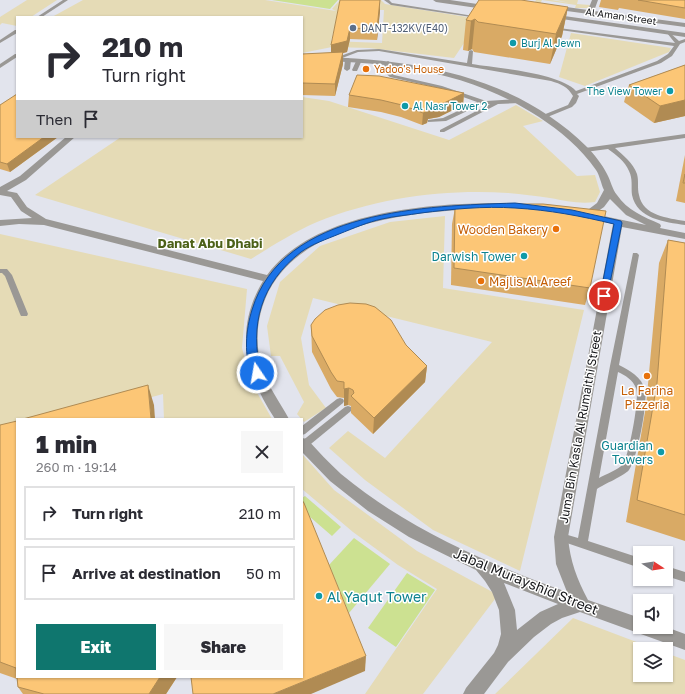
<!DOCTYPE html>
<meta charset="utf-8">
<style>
:root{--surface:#fff;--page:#f7f7f7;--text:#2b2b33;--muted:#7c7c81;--line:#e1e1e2;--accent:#0f766e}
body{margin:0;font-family:"Golos Text",sans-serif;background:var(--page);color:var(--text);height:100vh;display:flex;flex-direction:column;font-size:15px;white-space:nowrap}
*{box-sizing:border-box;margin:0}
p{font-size:13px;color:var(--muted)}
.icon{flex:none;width:22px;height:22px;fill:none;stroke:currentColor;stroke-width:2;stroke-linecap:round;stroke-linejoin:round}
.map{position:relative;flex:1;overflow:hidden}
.drawer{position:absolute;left:16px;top:418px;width:287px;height:260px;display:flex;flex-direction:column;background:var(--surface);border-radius:0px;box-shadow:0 1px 3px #0004}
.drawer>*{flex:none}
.hud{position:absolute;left:16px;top:16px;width:287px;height:122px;border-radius:0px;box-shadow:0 1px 3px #0004;background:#fff;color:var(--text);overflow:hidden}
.needle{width:26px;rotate:102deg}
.controls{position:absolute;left:633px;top:546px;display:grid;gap:8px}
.controls a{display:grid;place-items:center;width:40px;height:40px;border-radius:0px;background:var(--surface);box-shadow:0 1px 3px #0004;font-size:20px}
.pin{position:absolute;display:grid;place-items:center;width:34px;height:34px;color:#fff;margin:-17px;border:2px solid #fff;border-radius:50%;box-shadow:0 1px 4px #0007}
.me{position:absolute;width:44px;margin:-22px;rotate:348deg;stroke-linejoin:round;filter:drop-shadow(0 0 3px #0008)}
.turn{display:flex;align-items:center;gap:14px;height:84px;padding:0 20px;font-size:18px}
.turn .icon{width:52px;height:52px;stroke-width:2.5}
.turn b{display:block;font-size:28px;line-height:34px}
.then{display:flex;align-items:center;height:38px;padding:0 20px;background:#0003;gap:8px;font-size:15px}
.round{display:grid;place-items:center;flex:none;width:42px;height:42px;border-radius:0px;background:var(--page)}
.headline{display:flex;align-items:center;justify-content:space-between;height:68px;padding:0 20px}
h1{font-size:24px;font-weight:800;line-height:30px}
.action{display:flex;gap:8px;margin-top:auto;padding:8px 20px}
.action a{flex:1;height:46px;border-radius:0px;background:var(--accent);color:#fff;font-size:16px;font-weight:800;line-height:46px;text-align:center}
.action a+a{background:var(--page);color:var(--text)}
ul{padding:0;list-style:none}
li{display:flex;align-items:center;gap:12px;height:54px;margin:0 8px 6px;padding:0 12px;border:2px solid var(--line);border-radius:0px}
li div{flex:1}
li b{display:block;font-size:15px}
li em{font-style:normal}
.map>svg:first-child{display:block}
</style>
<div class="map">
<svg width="685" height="694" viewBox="0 0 685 694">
<rect width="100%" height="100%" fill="#e2e4ed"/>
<g fill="#cce191">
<path d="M272 0H338L330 9Z"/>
<path d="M305 496 341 527 332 536 302 510V498Z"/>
<path d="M354 538 390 564 349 613 329 565Z"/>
<path d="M407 573 435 590 396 647 368 628Z"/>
</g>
<g fill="#e5dbb6" fill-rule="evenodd">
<path d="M27 0H57L31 17H17V26L2 23 0 25V17Z"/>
<path d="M83 0H265L336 11 332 9 340 0H381L385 4 480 19 454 58 369 48 332 47 302 53V17H52ZM339 9 384 10 382 43 331 41Z"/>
<path d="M536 0H552L570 3 556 0H578L577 4 590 5 589 8H575L576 5 542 0 540 4 535 2Z"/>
<path d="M571 33 671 48 669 52 585 86 559 77Z"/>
<path d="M302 97 329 101 449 140 516 105 543 121 523 126 577 176 595 175 600 192 595 202C579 204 566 201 550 198 536 196 522 194 508 193 443 189 377 198 317 222 294 232 272 246 251 259L35 195 121 137H302Z"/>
<path d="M445 216 443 288 584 310 520 571 433 530 365 480 329 448 348 431 385 458 492 342 313 298 301 338 309 385 326 408 304 422 297 414 304 402 280 356H271L267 326 280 282 320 246 390 222Z"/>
<path d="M0 234 247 289 242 348 251 382 272 419H164L163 394 72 419H17V434L0 439Z"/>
<path d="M302 454 334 490 417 551 498 595 423 694H365L437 589 398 565 353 532 302 489Z"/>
<path d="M573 618 655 649H640V675H666V653L685 660V694H495Z"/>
</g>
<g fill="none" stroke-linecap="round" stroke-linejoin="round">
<g fill="#9a9895" fill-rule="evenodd">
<path d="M63 0H68L42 17H37Z"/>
<path d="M384 0H389L392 3 480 17 478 18 391 5Z"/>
<path d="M551 27 675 43 667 33 669 32 679 41 685 39V42L680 44 672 56 661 63 577 94 579 96 576 103 572 107 545 118 542 116 543 115 568 105 573 96C568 87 561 84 551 81L379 51 358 52 337 60 332 59 357 50 379 49 467 63 469 51 471 50 473 51 472 64C496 68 560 73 576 91L657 61 668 54 674 46 553 29H551Z"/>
<path d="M15 30H17V33L0 43V40Z"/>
<path d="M15 54H17V57L0 68V64Z"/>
<path d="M348 58 351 60 350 69 347 71 344 69 345 60Z"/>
<path d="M357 59 362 60 357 71H353L352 70Z"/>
<path d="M388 61 391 63 389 71 394 75 442 86 486 101 519 99 522 101 519 103 498 104 444 132H440V130L490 104H482L446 121 428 122V120L443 118 477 102 438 88 390 77 383 71 385 63Z"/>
<path d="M685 134V138L615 148C623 155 633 163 637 174 639 181 637 188 639 195 643 216 668 218 685 221V225C665 222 637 219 632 195 631 187 633 179 629 171 625 161 616 155 608 149L585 152 582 150 585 148Z"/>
<path d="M633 253H637L639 255 619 365C629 370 642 377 645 390 648 402 637 460 629 470 624 476 604 484 597 489L588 541 640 558V568L561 541 557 540 556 537 557 534 561 533 578 538 610 366ZM618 372C625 375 633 380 636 388 640 398 629 455 623 464 618 470 606 474 599 478Z"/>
<path d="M0 269H7L12 275 28 314 27 316H21L20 314 5 276 2 273H0Z"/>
<path d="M340 398 343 399 344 401 343 403 305 434 302 435V426L337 399Z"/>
<path d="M348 406 351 407 352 409 351 411 306 448H302V441L345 407Z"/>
<path d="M666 566 685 572V582L666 576Z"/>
</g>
<g fill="#9a9895" fill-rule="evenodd">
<path d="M433 0H450L491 6 494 8 491 10 436 2Z"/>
<path d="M592 0H598L594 11 685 23V27L552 9 549 7 552 5 588 10Z"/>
<path d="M550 14 685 33V37L548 17 547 16Z"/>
<path d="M302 57C403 57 512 72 587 147 594 154 602 164 607 174 611 181 612 189 617 195 627 210 644 217 660 224L661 226 660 228 685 233V239L622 227 568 537C570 561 577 579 588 600L640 618V627H666L685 634V650L580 612 562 618 551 624 534 637 508 662 484 694H463L466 688 494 653 498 645 501 634 499 610 492 592 485 581 476 570 409 537 368 511 330 481 302 452V438L307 439C318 451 329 463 341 474 407 529 487 563 567 592L556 564 554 537 613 224 585 218 581 215 597 203 604 190C601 184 600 176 596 170 581 148 560 131 539 117 468 70 385 61 302 61ZM610 199 626 215 646 225 594 214 604 207ZM504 583 558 604 540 612 517 630 515 610Z"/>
<path d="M66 137H75L26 180 7 191 17 193 27 207 46 219 267 275C316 208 441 202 516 203L521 206 516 209C439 208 302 214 266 297 257 318 255 342 261 365 267 385 279 401 289 419H275C245 373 234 330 263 281L44 225 19 224 0 226V220L32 218 21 211 11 197 0 195V187L20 176Z"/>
</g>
</g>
<g fill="#d9aa65">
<path d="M380 0V11L377 40 350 39 347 52 343 53V64L335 96 302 95V54L331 53V45Z"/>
<path d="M601 0H685V19L619 8 618 10 599 7Z"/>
<path d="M568 7 562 36 550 64 474 52 472 49 468 51 463 50 466 20Z"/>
<path d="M685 65V116L654 123 624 102 629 85Z"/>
<path d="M464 93 463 105 439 117 428 119 427 123 422 125 401 117 381 112 348 107 349 95Z"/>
<path d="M0 105 58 137 10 172 0 169Z"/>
<path d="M685 155V203L676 201Z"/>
<path d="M485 207 590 288 585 305 451 285 452 224 455 208Z"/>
<path d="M668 240 685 243V541L626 522 646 406 659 263Z"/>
<path d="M311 325 406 345 427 366 425 382 373 434 351 413V406L348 405 344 406V398L337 397 331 389 312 352Z"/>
<path d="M0 425 17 677H177L166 694H23L18 687 17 679 0 673Z"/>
</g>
<g fill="#b08b53">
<path d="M380 0V11L377 40V29Z"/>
<path d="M568 7 562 36 550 64 556 34Z"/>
<path d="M475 19 472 49 468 51 471 21Z"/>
<path d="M350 28V39L347 52 343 53V64L335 96V84L331 56V45Z"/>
<path d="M464 93 463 105 439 117 428 119 427 123 422 125 423 113 429 107Z"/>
<path d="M685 100V116L654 123 660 106Z"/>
<path d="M44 137H58L10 172 7 164Z"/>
<path d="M427 366 425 382 373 434 374 418Z"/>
<path d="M148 385 154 405 155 419H151Z"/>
<path d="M349 388 348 405 344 406V389Z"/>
<path d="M366 656 365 671 311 694H273Z"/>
<path d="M160 677H177L166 694H149Z"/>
</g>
<g fill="#fcc676" stroke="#b08b53">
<path d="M340 0H380L377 29 350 28 347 41 331 45Z"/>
<path d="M479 0H521L568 7 556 34 478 22 475 19 471 21 466 20Z"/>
<path d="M638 0H685V8Z"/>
<path d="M343 52 335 84 302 83V54Z"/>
<path d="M685 65V100L660 106 629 85Z"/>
<path d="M357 75 379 76 464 93 440 105 429 107 428 111 423 113 402 105 381 100 349 95Z"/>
<path d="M17 94V137H44L7 164 0 162V105Z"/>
<path d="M685 174V183H683Z"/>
<path d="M494 204 499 207 502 204H543L606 211 590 288 454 268 455 208 483 205 485 207H489Z"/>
<path d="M668 240 685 243V515L637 500 657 383Z"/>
<path d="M350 303 366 304 375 307 391 320 406 345 427 366 374 418 351 396 354 393 353 390 349 388 344 389V382L337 381 331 372 312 336 311 325 315 319 325 310 338 305Z"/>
<path d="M148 385 151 419H23Z"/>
<path d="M17 421V677H160L149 694H44L18 687 16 668 0 662V425Z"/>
<path d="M302 500 304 503 366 656 273 694H193L191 677H302Z"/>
</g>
<path fill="#1a73e8" stroke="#114b97" d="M515 203 572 210 621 221 622 223 607 298H604L600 296 614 224C581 216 549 210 515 208 484 206 452 209 421 213 409 215 395 216 382 219 368 222 354 228 339 234 327 239 312 244 301 252 261 283 249 325 261 373L257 377 253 376C243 357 246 329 252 310 282 209 428 206 515 203Z"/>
<circle fill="#5c6f8a" stroke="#fff" stroke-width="1.5" cx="353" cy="28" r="4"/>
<g fill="#0f9aa8" stroke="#fff" stroke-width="1.5">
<circle cx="513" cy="43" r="4"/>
<circle cx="670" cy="91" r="4"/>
<circle cx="405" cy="106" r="4"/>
<circle cx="524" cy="256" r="4"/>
<circle cx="661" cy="452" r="4"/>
<circle cx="319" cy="596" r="4"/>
</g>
<g fill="#e8710a" stroke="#fff" stroke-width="1.5">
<circle cx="366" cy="69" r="4"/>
<circle cx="556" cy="229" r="4"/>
<circle cx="481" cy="281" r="4"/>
<circle cx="647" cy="376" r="4"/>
</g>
<g text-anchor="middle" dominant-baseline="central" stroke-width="3" stroke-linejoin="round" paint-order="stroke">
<g font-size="10" fill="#16171a" stroke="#fff">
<text transform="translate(621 16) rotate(8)">Al Aman Street</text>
</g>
<g font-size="10" fill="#4e5e75" stroke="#fff" text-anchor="start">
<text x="361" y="28">DANT-132KV(E40)</text>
</g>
<g font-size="10" fill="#0d838f" stroke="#fff" text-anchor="start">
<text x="521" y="43">Burj Al Jewn</text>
<text x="662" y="91" text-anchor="end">The View Tower</text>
<text x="413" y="106">Al Nasr Tower 2</text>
</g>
<g font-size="10" fill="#c56008" stroke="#fff" text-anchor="start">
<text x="374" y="69">Yadoo's House</text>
</g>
<g font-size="12" fill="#c56008" stroke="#fff" text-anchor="end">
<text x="548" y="229">Wooden Bakery</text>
<text x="489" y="281" text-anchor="start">Majlis Al Areef</text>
<text x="647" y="390" text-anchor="middle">La Farina<tspan x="647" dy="14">Pizzeria</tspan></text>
</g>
<g font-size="12" fill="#0d838f" stroke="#fff" text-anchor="end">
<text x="516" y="256">Darwish Tower</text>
<text x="653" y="445">Guardian<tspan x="653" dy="14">Towers</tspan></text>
</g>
<g font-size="12" fill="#16171a" stroke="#fff">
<text transform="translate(580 427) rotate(-80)">Juma Bin Kasla Al Rumaithi Street</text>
</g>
<g font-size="13" font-weight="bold" fill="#4c6118" stroke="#fff">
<text x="210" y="243">Danat Abu Dhabi</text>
</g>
<g font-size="14" fill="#16171a" stroke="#fff">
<text transform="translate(526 581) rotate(22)">Jabal Murayshid Street</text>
</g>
<g font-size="14" fill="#0d838f" stroke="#fff" text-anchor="start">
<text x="327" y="596">Al Yaqut Tower</text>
</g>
</g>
</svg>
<div class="controls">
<a><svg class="needle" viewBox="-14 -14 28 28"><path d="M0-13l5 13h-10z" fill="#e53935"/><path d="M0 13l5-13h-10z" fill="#7c7c81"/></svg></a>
<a><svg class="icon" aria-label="sound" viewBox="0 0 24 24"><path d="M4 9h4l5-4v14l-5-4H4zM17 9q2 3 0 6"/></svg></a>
<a><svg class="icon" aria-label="layers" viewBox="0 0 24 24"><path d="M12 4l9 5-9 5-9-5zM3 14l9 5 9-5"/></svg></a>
</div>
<div class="pin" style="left:604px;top:296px;background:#d93025"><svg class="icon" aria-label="arrive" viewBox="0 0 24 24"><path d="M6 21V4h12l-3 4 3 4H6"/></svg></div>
<svg class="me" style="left:257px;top:373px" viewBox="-20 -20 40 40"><circle r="17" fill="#1a73e8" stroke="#fff" stroke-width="3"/><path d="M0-11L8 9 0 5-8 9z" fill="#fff"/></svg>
<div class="hud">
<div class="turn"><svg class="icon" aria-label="right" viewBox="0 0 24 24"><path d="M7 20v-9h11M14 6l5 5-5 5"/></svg><div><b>210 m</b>Turn right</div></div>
<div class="then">Then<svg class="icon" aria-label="arrive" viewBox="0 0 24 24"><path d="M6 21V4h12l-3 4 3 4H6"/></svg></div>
</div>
<section class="drawer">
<div class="headline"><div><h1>1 min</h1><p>260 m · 19:14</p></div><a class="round"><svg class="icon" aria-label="close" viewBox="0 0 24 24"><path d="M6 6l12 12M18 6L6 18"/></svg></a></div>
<ul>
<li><svg class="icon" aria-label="right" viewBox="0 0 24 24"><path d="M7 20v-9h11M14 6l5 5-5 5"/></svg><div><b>Turn right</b></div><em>210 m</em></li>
<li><svg class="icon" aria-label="arrive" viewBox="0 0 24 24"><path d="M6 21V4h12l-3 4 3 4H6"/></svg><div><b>Arrive at destination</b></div><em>50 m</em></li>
</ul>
<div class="action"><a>Exit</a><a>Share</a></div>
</section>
</div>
